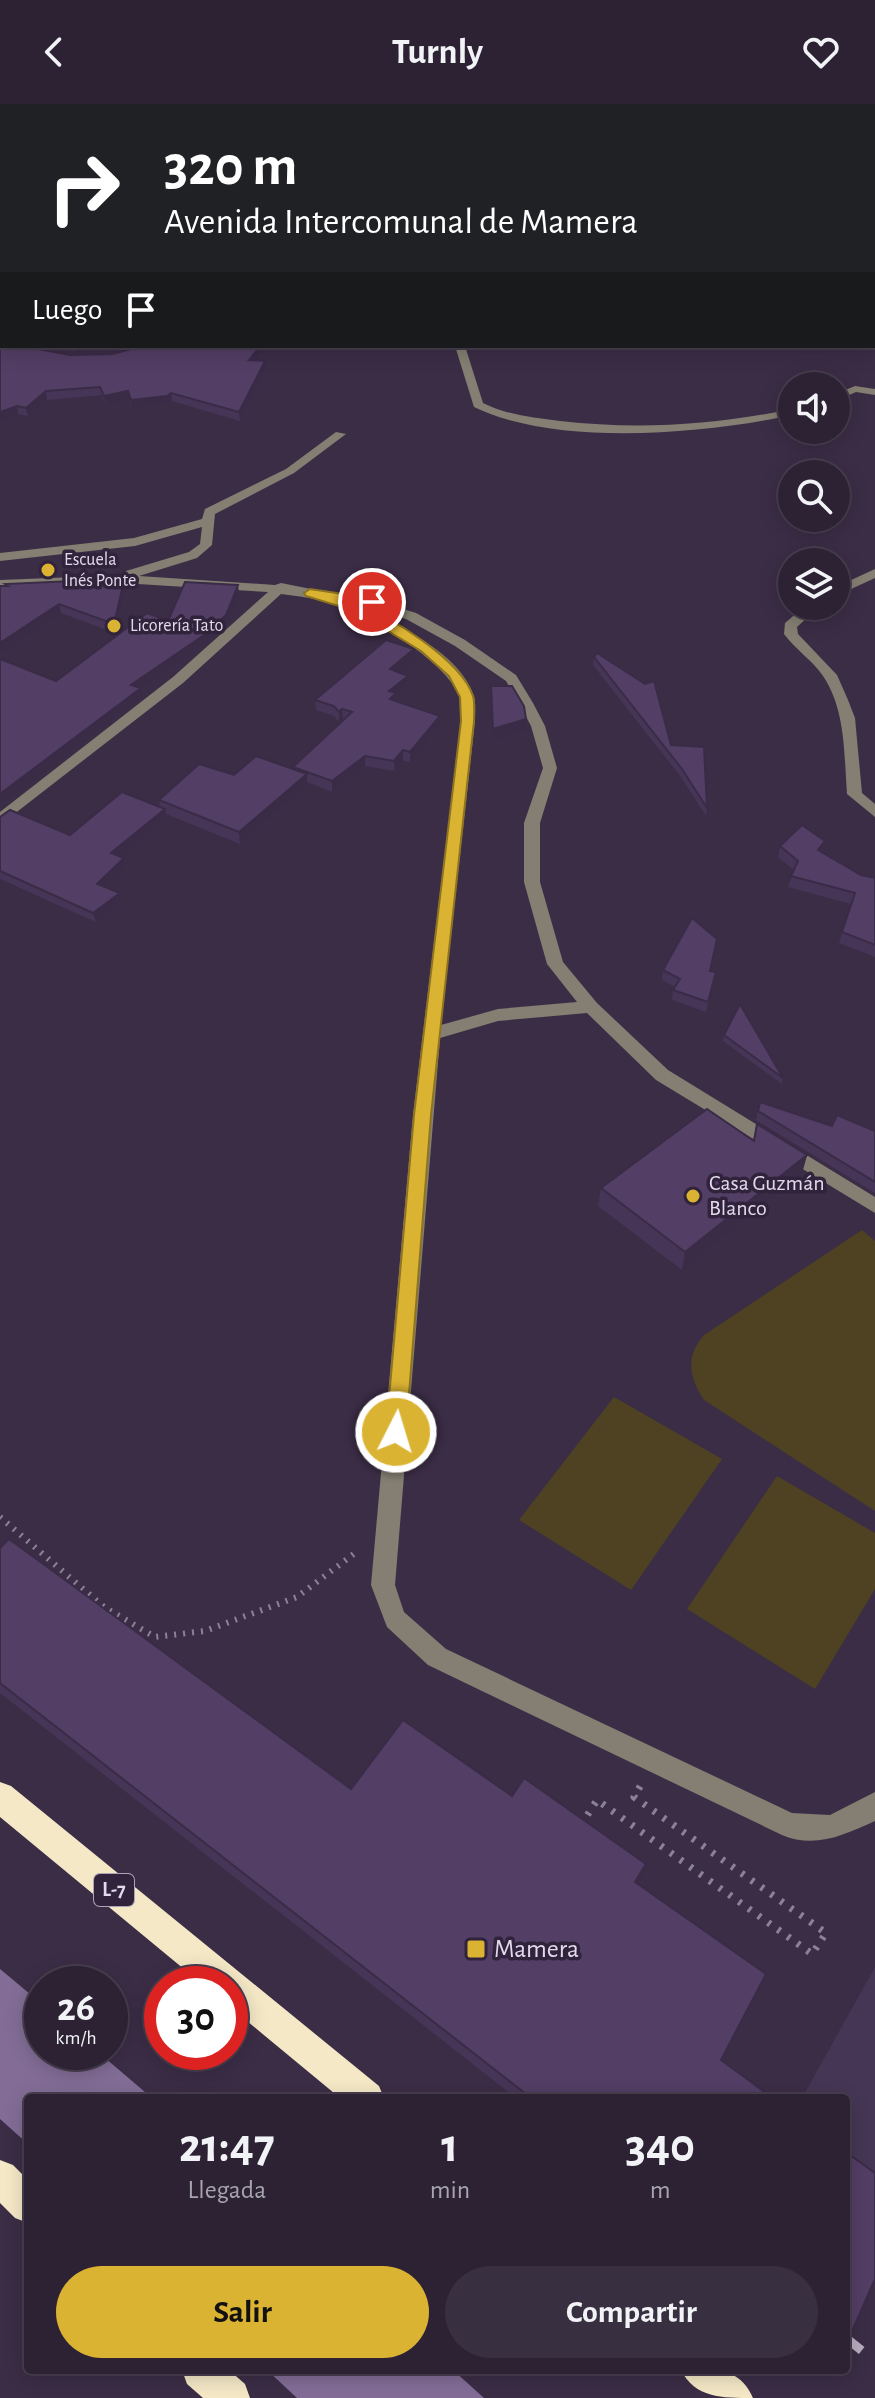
<!DOCTYPE html>
<html lang="es">
<meta charset="utf-8">
<style>
:root{--surface:#2c2234;--page:#382f40;--text:#f1f3f6;--muted:#a6a4ac;--line:#483f4f;--accent:#dbb333}
body{margin:0;font-family:"Alegreya Sans",sans-serif;background:var(--page);color:var(--text);height:100vh;display:flex;flex-direction:column;font-size:30px;white-space:nowrap}
*{box-sizing:border-box;margin:0}
p{font-size:26px;color:var(--muted)}
.icon{flex:none;width:44px;height:44px;fill:none;stroke:currentColor;stroke-width:2;stroke-linecap:round;stroke-linejoin:round}
.map{position:relative;flex:1;overflow:hidden}
.drawer{position:absolute;left:24px;top:1990px;width:826px;height:280px;display:flex;flex-direction:column;background:var(--surface);border-radius:8px;box-shadow:0 4px 20px #0003,0 0 0 2px var(--line)}
.drawer>*{flex:none}
.banner{position:absolute;left:0px;top:0px;width:876px;height:244px;box-shadow:0 4px 20px #0003,0 0 0 2px var(--line);background:#202124;color:#fff;overflow:hidden}
.buttons{position:absolute;left:778px;top:268px;display:grid;gap:16px}
.buttons a{display:grid;place-items:center;width:72px;height:72px;border-radius:50%;background:var(--surface);box-shadow:0 4px 20px #0003,0 0 0 2px var(--line);font-size:40px}
.speed{position:absolute;left:24px;top:1862px;display:flex;gap:16px;font-size:40px;font-weight:700;text-align:center}
.speed>*{display:grid;place-content:center;width:104px;height:104px;border-radius:50%;background:var(--surface);box-shadow:0 4px 20px #0003,0 0 0 2px var(--line);line-height:1}
.speed small{font-size:20px;font-weight:400}
.speed .limit{border:12px solid #d22;background:#fff;color:#111}
.pin{position:absolute;display:grid;place-items:center;width:68px;height:68px;color:#fff;margin:-34px;border:4px solid #fff;border-radius:50%;box-shadow:0 2px 8px #0007}
.me{position:absolute;width:88px;margin:-44px;rotate:5deg;stroke-linejoin:round;filter:drop-shadow(0 0 6px #0008)}
.turn{display:flex;align-items:center;gap:28px;height:168px;padding:0 32px;font-size:36px}
.turn .icon{width:104px;height:104px;stroke-width:2.5}
.turn b{display:block;font-size:56px;line-height:68px}
.then{display:flex;align-items:center;height:76px;padding:0 32px;background:#0003;gap:16px;font-size:30px}
.eta{display:flex;justify-content:space-evenly;align-items:center;height:136px;text-align:center}
.eta b{font-size:48px;font-weight:700;line-height:56px}
.primary-button{display:flex;gap:16px;margin-top:auto;padding:16px 32px}
.primary-button a{flex:1;height:92px;border-radius:48px;background:var(--accent);color:#111;font-size:32px;font-weight:700;line-height:92px;text-align:center}
.primary-button a+a{background:var(--page);color:var(--text)}
header{display:flex;justify-content:space-between;align-items:center;height:104px;padding:0 32px;background:var(--surface);font-size:36px;font-weight:700}
.map>svg:first-child{display:block}
</style>
<header><svg class="icon" aria-label="back" viewBox="0 0 24 24"><path d="M15 5l-7 7 7 7"/></svg>Turnly<svg class="icon" aria-label="heart" viewBox="0 0 24 24"><path d="M12 20l-8-8c-3-5 5-10 8-4 3-6 11-1 8 4z"/></svg></header>
<div class="map">
<svg width="875" height="2294" viewBox="0 0 875 2294">
<rect width="100%" height="100%" fill="#3b2d46"/>
<path fill="#463655" d="M875 1863V2102L846 2079V1994H802Z"/>
<g fill="#4e4222">
<path d="M862 1126 875 1137V1407L704 1296C689 1274 685 1252 704 1231Z"/>
<path d="M614 1293 722 1355 631 1486 519 1416Z"/>
<path d="M777 1372 875 1429V1485L815 1585 687 1505Z"/>
</g>
<g fill="#836d97">
<path d="M0 1865 42 1900V1948H98L152 1994H28V2040L0 2015Z"/>
<path d="M267 2266H453L484 2294H297Z"/>
</g>
<g fill="none" stroke-linecap="round" stroke-linejoin="round">
<path stroke="#8c8195" stroke-width="6" stroke-dasharray="2 7" stroke-linecap="butt" d="M0 1413 104 1503 155 1533 205 1527 297 1493 359 1446"/>
<path stroke="#8c8195" stroke-width="7" stroke-dasharray="3 9" stroke-linecap="butt" d="M581 1721 597 1696 812 1850 826 1829 634 1693 642 1679"/>
<g fill="#847f72" fill-rule="evenodd">
<rect x="874" y="133" width="1" height="6"/>
<path d="M455 242H465L483 299C507 311 534 314 560 317 639 326 715 321 792 305V311C704 330 557 343 474 303Z"/>
<path d="M855 282 875 285V291L856 288 836 297V290Z"/>
<path d="M336 328 346 330 294 369 215 410 212 441 197 454 139 472 275 481 281 479 326 488 352 498V492H362L416 509 465 536 516 571 533 599 545 622 557 664 540 719V778L563 858 597 899 668 966 875 1093V1109L656 976 587 909 498 917 440 934 395 1481 404 1508 446 1545 792 1709 830 1711 875 1688V1717C844 1731 815 1745 782 1731L428 1561 387 1523 371 1481 413 1011 461 617C461 609 462 599 459 592 450 563 382 519 354 507 332 497 306 493 281 490L183 579 0 721V708L173 573 268 488 121 479 0 484V476L126 471V467L189 448 200 440 202 423 135 442 0 457V449L134 434 202 415 205 405 286 365ZM364 501 406 515 455 542 506 577 519 599 531 622 543 664 524 719V778L547 860 577 898 498 905 441 921 475 617C475 609 476 599 474 592 459 548 400 524 364 501Z"/>
<path d="M875 465V474L836 492V483Z"/>
<path d="M805 502H820L797 523 798 530 837 571 848 596 855 614 862 689 875 700V713L847 690C844 651 846 606 823 572 813 557 796 546 784 530L785 519Z"/>
</g>
<g fill="#f4e8c6" fill-rule="evenodd">
<path d="M0 1678 11 1682 379 1982 384 1994H340L230 1903V1880H202L0 1713Z"/>
<path d="M0 2056 13 2061 28 2076V2119L15 2114 0 2099Z"/>
<path d="M182 2266H229L245 2280 250 2294H203L187 2280Z"/>
<path d="M681 2266C712 2266 739 2261 753 2294 722 2294 695 2294 681 2266Z"/>
</g>
<path stroke="#b7aec0" stroke-width="9" stroke-dasharray="20 20" stroke-linecap="butt" d="M846 2234 875 2257"/>
</g>
<g fill="#473557">
<path d="M550 0H875V27L874 2H554Z"/>
<path d="M2 242H135L76 247 31 242 70 251 258 253 255 257 266 265 240 317 172 297 168 300 132 304 130 296 105 300 102 291 47 296 28 312 18 310Z"/>
<path d="M5 480 107 481 125 490 115 529 61 509 6 482Z"/>
<path d="M594 553 671 641 707 704 706 712 681 673 593 561Z"/>
<path d="M415 555 399 568 408 572 409 582 396 592V597L440 622 410 658 403 657 395 667 365 662 332 688 307 678V681L240 740 166 710 167 714 120 753 124 754 126 764 105 783 120 789 121 798 96 818 0 775V713L70 731 160 703 159 696 234 671 294 665 293 663 344 616 343 615 339 618 334 612 316 606 315 596Z"/>
<path d="M780 742 822 749 861 771 875 774V853L839 839 851 800 788 783 794 766 778 753Z"/>
<path d="M663 866 716 868 706 908 672 896 673 886 675 883 662 876Z"/>
<path d="M724 931 783 974 782 980 723 937Z"/>
<path d="M760 998 832 1022 875 1027V1089L756 1016Z"/>
<path d="M757 1020 807 1051 802 1069 682 1166 598 1102 601 1084 753 1037Z"/>
<path d="M0 1444 351 1685 512 1692 641 1774 638 1780 721 1956 773 1994H516L0 1589Z"/>
</g>
<g fill="#3a2b47">
<path d="M75 242H135L76 247Z"/>
<path d="M258 245V253L249 264V256Z"/>
<path d="M265 257 266 265 240 317 239 308Z"/>
<path d="M46 287 47 296 28 312 26 304Z"/>
<path d="M128 287 130 296 105 300 104 292Z"/>
<path d="M171 289 172 297 168 300 132 304 131 296Z"/>
<path d="M17 302 18 310 0 318V308Z"/>
<path d="M123 481 125 490 115 529 114 520Z"/>
<path d="M238 481 239 490 228 520 205 540 141 585 142 593 0 701V690Z"/>
<path d="M59 500 61 509 0 549V539Z"/>
<path d="M414 545 415 555 391 575 390 565Z"/>
<path d="M408 572 409 582 396 592V599L390 605 389 587Z"/>
<path d="M342 605 343 615 339 618V608Z"/>
<path d="M440 612V622L410 658V648Z"/>
<path d="M526 615V626L493 636V625Z"/>
<path d="M403 646V657L395 667 394 657Z"/>
<path d="M365 652V662L332 688V677Z"/>
<path d="M307 670V681L240 740 239 728Z"/>
<path d="M165 705 167 714 113 759 111 749Z"/>
<path d="M124 754 126 764 99 789 97 780Z"/>
<path d="M120 789 121 798 96 818 93 809Z"/>
<path d="M807 1051 802 1069 682 1166 685 1148Z"/>
<path d="M646 1760 641 1774 630 1793 635 1778Z"/>
</g>
<g fill="#533e65" stroke="#3a2b47" stroke-width="2">
<path d="M192 0H356L370 2H195Z"/>
<path d="M584 0H875V20L874 2H588Z"/>
<path d="M874 29H875L874 129Z"/>
<path d="M0 54H2V201L0 195Z"/>
<path d="M2 207V242H31L33 244 70 251 112 250 143 242H233L258 245 249 256 265 257 239 308 171 289 167 292 131 296 128 287 104 292 100 283 46 287 26 304 17 302 0 308V208Z"/>
<path d="M95 476 106 477 105 481H123L114 520 59 500 0 539V482H8L5 480Z"/>
<path d="M185 478 238 481 226 511 204 531 131 581 141 584 0 690V555L56 577 147 509 168 517Z"/>
<path d="M386 536 414 545 390 565 408 572 389 587 396 589 390 595 440 612 410 648 403 646 394 657 365 652 332 677 293 663 352 608 342 605 339 608 334 602 315 596Z"/>
<path d="M597 549 645 580 654 577 671 641 704 643 707 704 682 665 594 553Z"/>
<path d="M491 582H512L524 602 526 615 493 625Z"/>
<path d="M256 652 307 670 239 728 159 696 199 660 234 671Z"/>
<path d="M122 688 165 705 111 749 124 754 97 780 120 789 93 809 0 767V713L10 706 70 731Z"/>
<path d="M802 721 825 737 818 746 861 771 875 774V841L842 828 855 789 791 772 798 757 780 742Z"/>
<path d="M692 814 717 835 710 867 716 868 708 898 673 886 680 875 663 866Z"/>
<path d="M740 900 783 974 724 931Z"/>
<path d="M760 998 832 1022 837 1011 875 1027V1078L758 1007Z"/>
<path d="M707 1005 754 1037 757 1020 807 1051 685 1148 601 1084Z"/>
<path d="M9 1435 351 1685 403 1616 512 1692 524 1674 646 1760 635 1778 766 1870 721 1956 773 1994H531L0 1579V1444Z"/>
<path d="M846 2048 875 2069V2175L846 2241Z"/>
</g>
<path fill="#dbb333" stroke="#8e7421" stroke-width="2" d="M310 485 376 495 378 498 372 501 352 498C388 510 461 556 473 592 475 599 474 610 474 617L431 1011 406 1328 403 1334 396 1337 389 1334 386 1328 414 1011 461 617 460 593 449 572 421 547 355 507 306 492 304 489Z"/>
<g fill="#dbb333" stroke="#30233b" stroke-width="3">
<circle cx="48" cy="466" r="8"/>
<circle cx="114" cy="522" r="8"/>
<circle cx="693" cy="1092" r="8"/>
<rect x="466" y="1835" width="20" height="20" rx="4"/>
</g>
<g text-anchor="middle" dominant-baseline="central" stroke-width="7" stroke-linejoin="round" paint-order="stroke">
<g font-size="18" fill="#e2daea" stroke="#30233b" text-anchor="start">
<text x="64" y="456">Escuela<tspan x="64" dy="21">Inés Ponte</tspan></text>
<text x="130" y="522">Licorería Tato</text>
</g>
<rect fill="#30233b" stroke="#ada3b6" stroke-width="2" x="94" y="1770" width="40" height="32" rx="6"/>
<g font-size="20" font-weight="bold" fill="#e2daea">
<text x="114" y="1786">L-7</text>
</g>
<g font-size="22" fill="#e2daea" stroke="#30233b" text-anchor="start">
<text x="709" y="1079">Casa Guzmán<tspan x="709" dy="25">Blanco</tspan></text>
</g>
<g font-size="26" fill="#e2daea" stroke="#30233b" text-anchor="start">
<text x="494" y="1845">Mamera</text>
</g>
</g>
</svg>
<div class="buttons">
<a><svg class="icon" aria-label="sound" viewBox="0 0 24 24"><path d="M4 9h4l5-4v14l-5-4H4zM17 9q2 3 0 6"/></svg></a>
<a><svg class="icon" aria-label="search" viewBox="0 0 24 24"><circle cx="10" cy="10" r="6"/><path d="M15 15l6 6"/></svg></a>
<a><svg class="icon" aria-label="layers" viewBox="0 0 24 24"><path d="M12 4l9 5-9 5-9-5zM3 14l9 5 9-5"/></svg></a>
</div>
<div class="speed"><div>26<small>km/h</small></div><div class="limit">30</div></div>
<div class="pin" style="left:372px;top:498px;background:#d93025"><svg class="icon" aria-label="arrive" viewBox="0 0 24 24"><path d="M6 21V4h12l-3 4 3 4H6"/></svg></div>
<svg class="me" style="left:396px;top:1328px" viewBox="-20 -20 40 40"><circle r="17" fill="#dbb333" stroke="#fff" stroke-width="3"/><path d="M0-11L8 9 0 5-8 9z" fill="#fff"/></svg>
<div class="banner">
<div class="turn"><svg class="icon" aria-label="right" viewBox="0 0 24 24"><path d="M7 20v-9h11M14 6l5 5-5 5"/></svg><div><b>320 m</b>Avenida Intercomunal de Mamera</div></div>
<div class="then">Luego<svg class="icon" aria-label="arrive" viewBox="0 0 24 24"><path d="M6 21V4h12l-3 4 3 4H6"/></svg></div>
</div>
<section class="drawer">
<div class="eta">
<div><b>21:47</b><p>Llegada</p></div>
<div><b>1</b><p>min</p></div>
<div><b>340</b><p>m</p></div>
</div>
<div class="primary-button"><a>Salir</a><a>Compartir</a></div>
</section>
</div>
